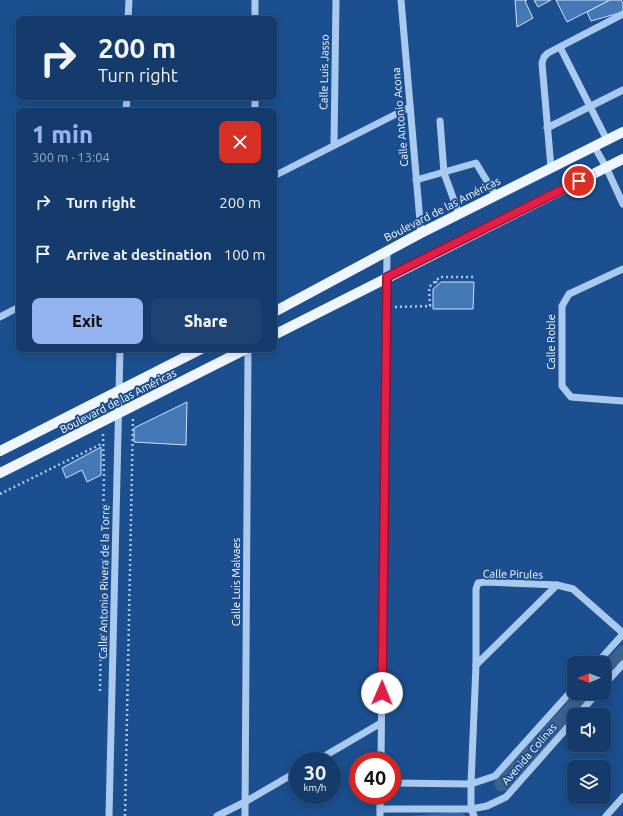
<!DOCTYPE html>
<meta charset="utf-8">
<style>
:root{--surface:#143b6b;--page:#1d4271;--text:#f1f3f6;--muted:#9dadc1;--line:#33557e;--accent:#95b2f1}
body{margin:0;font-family:Ubuntu,sans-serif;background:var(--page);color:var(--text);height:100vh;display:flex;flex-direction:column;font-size:15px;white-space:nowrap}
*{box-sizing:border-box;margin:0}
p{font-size:13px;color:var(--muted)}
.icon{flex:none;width:22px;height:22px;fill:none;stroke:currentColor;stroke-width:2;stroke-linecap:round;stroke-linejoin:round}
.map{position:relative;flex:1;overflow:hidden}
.side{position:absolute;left:16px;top:108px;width:261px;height:244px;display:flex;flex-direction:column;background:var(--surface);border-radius:8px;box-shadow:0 2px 10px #0003,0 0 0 1px var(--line)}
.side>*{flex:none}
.guide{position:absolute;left:16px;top:16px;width:261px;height:84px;border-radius:8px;box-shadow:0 2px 10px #0003,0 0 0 1px var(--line);background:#143b6b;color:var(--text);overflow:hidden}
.needle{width:26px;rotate:269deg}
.fabs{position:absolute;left:567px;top:656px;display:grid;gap:8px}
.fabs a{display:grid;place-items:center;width:44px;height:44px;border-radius:8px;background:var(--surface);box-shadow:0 2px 10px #0003,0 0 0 1px var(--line);font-size:20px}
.speed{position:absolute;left:289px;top:752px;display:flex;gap:8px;font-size:20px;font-weight:700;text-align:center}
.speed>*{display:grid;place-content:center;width:52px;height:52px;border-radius:50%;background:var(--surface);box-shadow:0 2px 10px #0003,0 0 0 1px var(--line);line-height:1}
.speed small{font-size:10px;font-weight:400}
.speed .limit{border:6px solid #d22;background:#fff;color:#111}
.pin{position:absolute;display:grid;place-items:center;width:34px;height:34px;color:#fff;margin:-17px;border:2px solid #fff;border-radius:50%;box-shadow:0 1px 4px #0007}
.me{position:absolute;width:44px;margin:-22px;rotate:1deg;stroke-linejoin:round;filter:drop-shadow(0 0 3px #0008)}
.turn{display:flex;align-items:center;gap:14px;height:84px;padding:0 16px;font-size:18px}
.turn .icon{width:52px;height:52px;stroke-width:2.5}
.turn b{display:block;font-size:28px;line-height:34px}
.round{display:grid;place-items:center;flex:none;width:42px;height:42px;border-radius:8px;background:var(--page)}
.summary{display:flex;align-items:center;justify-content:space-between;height:68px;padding:0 16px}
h1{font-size:24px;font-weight:800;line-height:30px;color:var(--accent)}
.action{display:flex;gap:8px;margin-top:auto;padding:8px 16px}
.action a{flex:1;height:46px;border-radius:8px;background:var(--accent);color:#111;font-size:16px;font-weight:800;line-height:46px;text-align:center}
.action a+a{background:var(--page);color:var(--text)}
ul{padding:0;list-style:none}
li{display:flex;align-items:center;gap:12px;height:52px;padding:0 16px}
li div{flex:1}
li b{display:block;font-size:15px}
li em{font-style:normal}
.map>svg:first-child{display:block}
</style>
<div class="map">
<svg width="623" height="816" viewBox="0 0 623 816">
<rect width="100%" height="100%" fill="#1b4f8f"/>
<path fill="#2e69ad" d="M453 812 463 813 465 816H410Z"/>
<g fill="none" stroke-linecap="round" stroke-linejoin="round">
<g stroke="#3c6290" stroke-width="15">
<path d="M604 674 623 653"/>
<path d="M502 784 586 693"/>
</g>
</g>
<g fill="#4478b7" stroke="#cfe3fa">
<path d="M515 0H527L525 1 533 18 517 27Z"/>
<path d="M534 0H551L538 7Z"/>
<path d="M556 0H610L567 22Z"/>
<path d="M610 0H621L623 3V12L591 21 587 12Z"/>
<path d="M441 282H474L473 309H433V289Z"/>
<path d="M187 402 186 445 134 442V428Z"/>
<path d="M101 447V475L87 482 82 470 66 478 62 468Z"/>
</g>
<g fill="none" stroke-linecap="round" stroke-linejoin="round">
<g stroke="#a9c9ee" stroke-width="2.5" stroke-dasharray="2 3" stroke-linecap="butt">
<path d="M436 281 437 286"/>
<path d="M395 307 430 306 429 287 440 277H475"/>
<path d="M0 494 103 443"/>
<path d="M100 691 104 475 103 434"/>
<path d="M125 816 133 419"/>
</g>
<g stroke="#a9c9ee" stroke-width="7">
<path d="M401 0 421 233"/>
<path d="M128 19 129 0"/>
<path d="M255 19V0"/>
<path d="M560 47 607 140"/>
<path d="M126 111 127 97"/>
<path d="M255 111V97"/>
<path d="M440 121 444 173 459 214"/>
<path d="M547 128 623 90"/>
<path d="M334 145 336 0"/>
<path d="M594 146 606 167 623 204"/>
<path d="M551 168 542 63 544 57 548 53 623 14"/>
<path d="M274 176 410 107"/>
<path d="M416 180 476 163 496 196"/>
<path d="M623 269 569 294 562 306V386L571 397 623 401"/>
<path d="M0 317 19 307"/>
<path d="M597 663 623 634"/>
<path d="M476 665 557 585"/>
<path d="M604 685 623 664"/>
<path d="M578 715 597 693"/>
<path d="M316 761 381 723"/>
<path d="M381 761 387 251"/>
<path d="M392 783 471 784 495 776 574 688"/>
<path d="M380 809H471L487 806 506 797 574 720"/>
<path d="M109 816 120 349"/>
<path d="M217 816 245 802 298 771"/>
<path d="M245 816 248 349"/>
<path d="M380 816V795"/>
<path d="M474 816 471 809V784L476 665V589L478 583 485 582 557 585 573 589 623 633"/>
<path d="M606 816 623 797"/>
</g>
<g stroke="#f0f6ff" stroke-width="10">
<path d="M274 312 421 233 623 132"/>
<path d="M274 335 623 159"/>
<path d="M0 451 201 349"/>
<path d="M0 473 246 349"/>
</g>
</g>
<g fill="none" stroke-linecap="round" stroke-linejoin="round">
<g stroke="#92132f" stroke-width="10">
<path id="route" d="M382 693 387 277 579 181"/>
</g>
<use href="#route" stroke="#e11d48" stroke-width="7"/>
</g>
<g text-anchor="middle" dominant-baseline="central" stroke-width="4" stroke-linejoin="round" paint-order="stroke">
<g font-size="11" fill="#fff" stroke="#1b4f8f">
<text transform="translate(324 72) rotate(-89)">Calle Luis Jasso</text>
<text transform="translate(400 117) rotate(-95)">Calle Antonio Acona</text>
<text transform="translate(442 209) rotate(-27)">Boulevard de las Américas</text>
<text transform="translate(551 342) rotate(-90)">Calle Roble</text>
<text transform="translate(118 401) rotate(-27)">Boulevard de las Américas</text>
<text transform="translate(513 574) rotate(1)">Calle Pirules</text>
<text transform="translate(104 582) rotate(-89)">Calle Antonio Rivera de la Torre</text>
<text transform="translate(236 582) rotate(-90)">Calle Luis Malvaes</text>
<text transform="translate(529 754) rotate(-49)">Avenida Colinas</text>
</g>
</g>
</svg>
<div class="fabs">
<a><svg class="needle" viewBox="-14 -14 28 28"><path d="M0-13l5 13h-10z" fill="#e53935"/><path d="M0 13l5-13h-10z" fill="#9dadc1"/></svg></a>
<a><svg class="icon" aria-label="sound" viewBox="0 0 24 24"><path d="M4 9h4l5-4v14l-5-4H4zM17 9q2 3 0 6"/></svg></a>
<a><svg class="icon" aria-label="layers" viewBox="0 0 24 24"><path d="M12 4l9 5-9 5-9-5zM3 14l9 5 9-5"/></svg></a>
</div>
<div class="speed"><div>30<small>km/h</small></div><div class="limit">40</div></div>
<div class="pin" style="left:579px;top:181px;background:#d93025"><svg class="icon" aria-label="arrive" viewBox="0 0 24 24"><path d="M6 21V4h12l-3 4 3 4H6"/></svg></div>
<svg class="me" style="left:382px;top:693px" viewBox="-20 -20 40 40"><circle r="19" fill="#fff"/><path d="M0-13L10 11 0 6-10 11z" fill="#e11d48"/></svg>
<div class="guide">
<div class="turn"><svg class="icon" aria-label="right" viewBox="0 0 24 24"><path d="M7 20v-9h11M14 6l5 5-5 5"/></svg><div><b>200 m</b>Turn right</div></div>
</div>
<section class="side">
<div class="summary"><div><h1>1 min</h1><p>300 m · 13:04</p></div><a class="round" style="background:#d93025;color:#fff"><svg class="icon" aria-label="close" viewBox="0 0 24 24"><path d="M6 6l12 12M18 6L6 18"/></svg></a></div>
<ul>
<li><svg class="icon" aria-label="right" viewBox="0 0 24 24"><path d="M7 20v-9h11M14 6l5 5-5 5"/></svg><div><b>Turn right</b></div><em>200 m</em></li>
<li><svg class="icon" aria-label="arrive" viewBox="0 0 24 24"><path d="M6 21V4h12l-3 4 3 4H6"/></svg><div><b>Arrive at destination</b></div><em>100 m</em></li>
</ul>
<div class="action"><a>Exit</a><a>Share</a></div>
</section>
</div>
